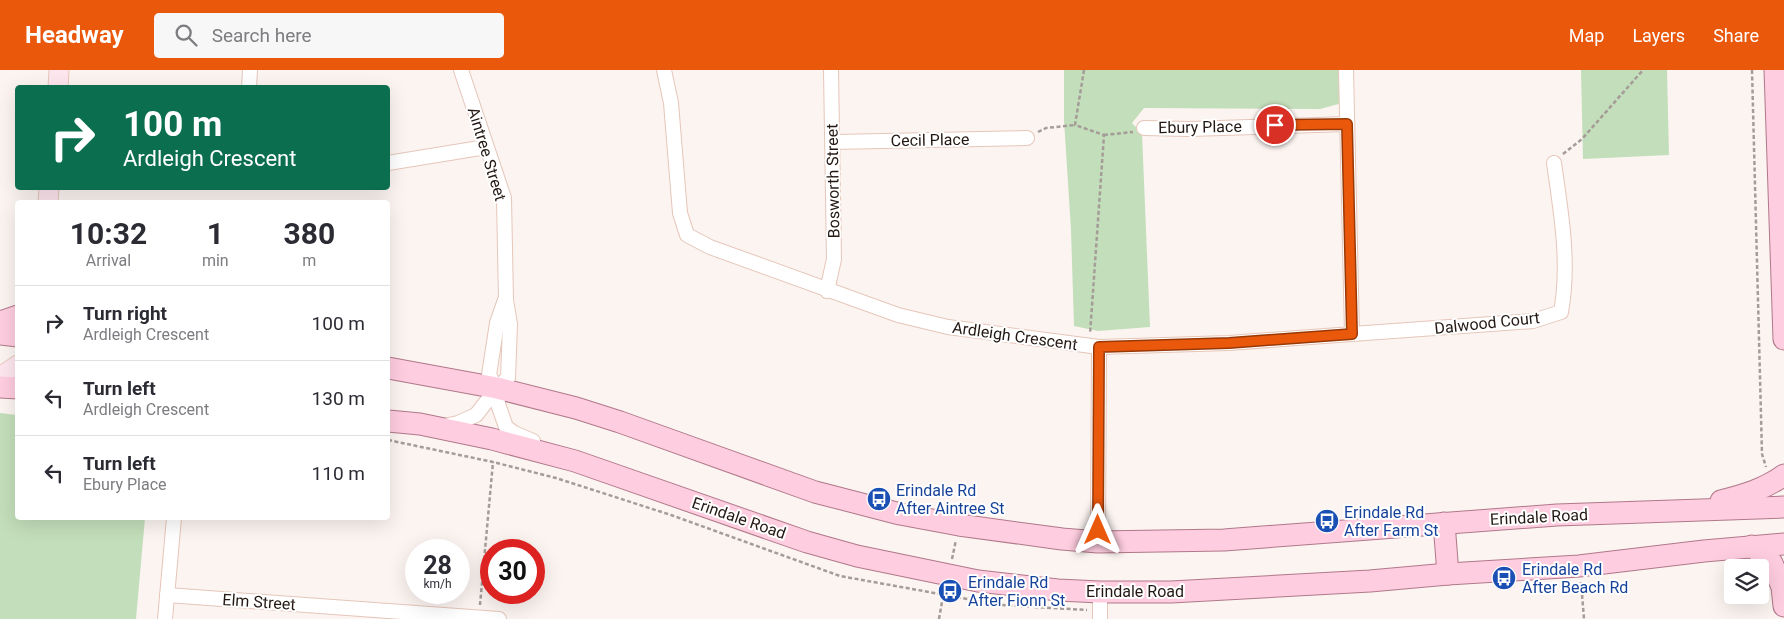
<!DOCTYPE html>
<style>
:root{--surface:#fff;--page:#f7f7f7;--text:#2b2b33;--muted:#7c7c81;--line:#e1e1e2;--accent:#ea580c}
body{margin:0;font-family:Roboto,sans-serif;background:var(--page);color:var(--text);height:100vh;display:flex;flex-direction:column;font-size:19px;white-space:nowrap}
*{box-sizing:border-box;margin:0}
p{font-size:16px;color:var(--muted)}
.icon{flex:none;width:28px;height:28px;fill:none;stroke:currentColor;stroke-width:2;stroke-linecap:round;stroke-linejoin:round}
.map{position:relative;flex:1;overflow:hidden}
.details{position:absolute;left:15px;top:130px;width:375px;height:320px;display:flex;flex-direction:column;background:var(--surface);border-radius:5px;box-shadow:0 5px 20px #0002}
.details>*{flex:none}
.banner{position:absolute;left:15px;top:15px;width:375px;height:105px;border-radius:5px;box-shadow:0 5px 20px #0002;background:#0b6e4f;color:#fff;overflow:hidden}
.tools{position:absolute;left:1724px;top:489px;display:grid;gap:10px}
.tools a{display:grid;place-items:center;width:45px;height:45px;border-radius:5px;background:var(--surface);box-shadow:0 5px 20px #0002;font-size:25px}
.speed{position:absolute;left:405px;top:469px;display:flex;gap:10px;font-size:25px;font-weight:700;text-align:center}
.speed>*{display:grid;place-content:center;width:65px;height:65px;border-radius:50%;background:var(--surface);box-shadow:0 5px 20px #0002;line-height:1}
.speed small{font-size:12px;font-weight:400}
.speed .limit{border:8px solid #d22;background:#fff;color:#111}
.pin{position:absolute;display:grid;place-items:center;width:42px;height:42px;color:#fff;margin:-21px;border:2px solid #fff;border-radius:50%;box-shadow:0 1px 5px #0007}
.me{position:absolute;width:55px;margin:-28px;rotate:0deg;stroke-linejoin:round;filter:drop-shadow(0 0 4px #0008)}
.turn{display:flex;align-items:center;gap:18px;height:105px;padding:0 25px;font-size:22px}
.turn .icon{width:65px;height:65px;stroke-width:2.5}
.turn b{display:block;font-size:35px;line-height:42px}
.eta{display:flex;justify-content:space-evenly;align-items:center;height:85px;text-align:center}
.eta b{font-size:30px;font-weight:700;line-height:35px}
ul{padding:0;list-style:none}
li{display:flex;align-items:center;gap:15px;height:75px;padding:0 25px;border-top:1px solid var(--line)}
li div{flex:1}
li b{display:block;font-size:19px}
li em{font-style:normal}
header{display:flex;align-items:center;gap:30px;box-sizing:border-box;height:70px;padding:0 25px;background:var(--accent);color:#fff}
header strong{font-size:24px}
nav{display:flex;gap:28px;margin-inline-start:auto;font-size:18px}
.search{width:350px;height:45px;background:var(--page);display:flex;align-items:center;gap:12px;box-sizing:border-box;padding:0 18px;border-radius:5px;color:var(--muted);font-size:19px}
.map>svg:first-child{display:block}
</style>
<header>
<strong>Headway</strong>
<div class="search"><svg class="icon" aria-label="search" viewBox="0 0 24 24"><circle cx="10" cy="10" r="6"/><path d="M15 15l6 6"/></svg>Search here</div>
<nav><a>Map</a><a>Layers</a><a>Share</a></nav>
</header>
<div class="map">
<svg width="1784" height="549" viewBox="0 0 1784 549">
<rect width="100%" height="100%" fill="#fbf4f1"/>
<g fill="#c3deba">
<path d="M1064 0H1345L1346 32 1320 39 1144 38 1132 53 1142 63 1150 257 1098 261 1074 256 1071 160 1064 50Z"/>
<path d="M1581 0H1667L1669 85 1583 89Z"/>
<path d="M0 343 17 345 18 448H145L136 549H0Z"/>
</g>
<g fill="none" stroke-linecap="round" stroke-linejoin="round">
<g stroke="#e6c6b9" stroke-width="16">
<g id="street">
<path d="M664 0 671 33 680 143 687 165 710 177 898 245 948 257 1099 277 1229 273 1352 264 1346 0"/>
<path d="M249 18 250 0"/>
<path d="M1144 58 1189 59 1347 54"/>
<path d="M833 72 1027 68"/>
<path d="M388 93 486 77"/>
<path d="M827 221 834 189 831 0"/>
<path d="M505 230 497 253 489 305 497 318 498 334 506 357 514 363 533 371"/>
<path d="M1352 264 1533 251 1561 242C1570 193 1561 142 1554 93"/>
<path d="M444 356 458 353 476 345 497 318 508 308 510 254 506 230 504 128 461 0"/>
<path d="M1098 472 1099 277"/>
<path d="M167 525 499 549"/>
<path d="M165 549 174 448"/>
<path d="M1100 549V522"/>
</g>
</g>
<g stroke="#e6c6b9" stroke-width="21">
<g id="secondary">
<path d="M58 18 59 0"/>
<path d="M48 132 49 118"/>
<path d="M0 307 18 295"/>
</g>
</g>
<g stroke="#b1788a" stroke-width="23">
<g id="primary">
<path d="M1775 0 1784 269"/>
<path d="M0 252 18 246"/>
<path d="M0 264 18 266"/>
<path d="M388 298 497 318 576 338 620 352 815 422 900 444 959 455 1062 469 1098 472 1224 470 1557 445 1784 437"/>
<path d="M0 317 18 318"/>
<path d="M388 351 420 354 492 369 575 391 807 472 857 486 978 511 1058 520 1100 522H1171L1370 511 1448 504 1579 496 1704 481 1784 474"/>
<path d="M1721 431C1744 425 1765 419 1784 405"/>
<path d="M1444 453 1448 504"/>
<path d="M1752 476 1772 493 1782 517 1784 536"/>
</g>
</g>
<g stroke="#a59c98" stroke-width="2.5" stroke-dasharray="4 2.5" stroke-linecap="butt">
<path d="M1084 0 1075 55 1104 65 1090 264"/>
<path d="M1752 0 1762 384 1766 397"/>
<path d="M1038 62 1046 58 1075 55"/>
<path d="M1104 65 1133 62"/>
<path d="M1563 84 1582 69 1643 0"/>
<path d="M388 370 493 392 556 408 671 445 840 506 1001 535 1087 540"/>
<path d="M952 489 956 470"/>
<path d="M1581 512 1584 549"/>
<path d="M480 535 493 392"/>
<path d="M939 549 943 526"/>
</g>
<use href="#street" stroke="#fff" stroke-width="14"/>
<use href="#secondary" stroke="#fee6ef" stroke-width="19"/>
<use href="#primary" stroke="#fecddf" stroke-width="21"/>
</g>
<g fill="none" stroke-linecap="round" stroke-linejoin="round">
<g stroke="#983908" stroke-width="12">
<path id="route" d="M1098 460 1099 277 1229 273 1352 264 1347 54 1275 55"/>
</g>
<use href="#route" stroke="#ea580c" stroke-width="9"/>
</g>
<defs>
<g id="bus-disc" transform="scale(1.25)"><circle r="9.5" fill="#1a4fb4" stroke="#fff"/><path d="M-5-6H5V4H4V6H2V4H-2V6H-4V4H-5ZM-3.5-4V0h7V-4ZM-3.5 1.2v1.5H-2V1.2ZM2 1.2v1.5H3.5V1.2Z" fill="#fff"/></g>
</defs>
<g fill-rule="evenodd">
<use href="#bus-disc" x="879" y="429"/>
<use href="#bus-disc" x="1327" y="451"/>
<use href="#bus-disc" x="1504" y="508"/>
<use href="#bus-disc" x="950" y="521"/>
</g>
<g text-anchor="middle" dominant-baseline="central" stroke-width="4" stroke-linejoin="round" paint-order="stroke">
<g font-size="16" fill="#231813" stroke="#fff">
<text transform="translate(1200 57) rotate(-1)">Ebury Place</text>
<text transform="translate(930 70) rotate(-1)">Cecil Place</text>
<text transform="translate(487 84) rotate(73)">Aintree Street</text>
<text transform="translate(833 111) rotate(-91)">Bosworth Street</text>
<text transform="translate(1487 253) rotate(-6)">Dalwood Court</text>
<text transform="translate(1015 266) rotate(8)">Ardleigh Crescent</text>
<text transform="translate(1539 447) rotate(-3)">Erindale Road</text>
<text transform="translate(739 448) rotate(19)">Erindale Road</text>
<text x="1135" y="521">Erindale Road</text>
<text transform="translate(259 532) rotate(4)">Elm Street</text>
</g>
<g font-size="16" fill="#164399" stroke="#fff" text-anchor="start">
<text x="896" y="420">Erindale Rd<tspan x="896" dy="18">After Aintree St</tspan></text>
<text x="1344" y="442">Erindale Rd<tspan x="1344" dy="18">After Farm St</tspan></text>
<text x="1522" y="499">Erindale Rd<tspan x="1522" dy="18">After Beach Rd</tspan></text>
<text x="968" y="512">Erindale Rd<tspan x="968" dy="18">After Fionn St</tspan></text>
</g>
</g>
</svg>
<div class="tools">
<a><svg class="icon" aria-label="layers" viewBox="0 0 24 24"><path d="M12 4l9 5-9 5-9-5zM3 14l9 5 9-5"/></svg></a>
</div>
<div class="speed"><div>28<small>km/h</small></div><div class="limit">30</div></div>
<div class="pin" style="left:1275px;top:55px;background:#d93025"><svg class="icon" aria-label="arrive" viewBox="0 0 24 24"><path d="M6 21V4h12l-3 4 3 4H6"/></svg></div>
<svg class="me" style="left:1098px;top:460px" viewBox="-20 -20 40 40"><path d="M0-17L14 15 0 8-14 15z" fill="#ea580c" stroke="#fff" stroke-width="4"/></svg>
<div class="banner">
<div class="turn"><svg class="icon" aria-label="right" viewBox="0 0 24 24"><path d="M7 20v-9h11M14 6l5 5-5 5"/></svg><div><b>100 m</b>Ardleigh Crescent</div></div>
</div>
<section class="details">
<div class="eta">
<div><b>10:32</b><p>Arrival</p></div>
<div><b>1</b><p>min</p></div>
<div><b>380</b><p>m</p></div>
</div>
<ul>
<li><svg class="icon" aria-label="right" viewBox="0 0 24 24"><path d="M7 20v-9h11M14 6l5 5-5 5"/></svg><div><b>Turn right</b><p>Ardleigh Crescent</p></div><em>100 m</em></li>
<li><svg class="icon" aria-label="left" viewBox="0 0 24 24"><path d="M17 20v-9H6M10 6l-5 5 5 5"/></svg><div><b>Turn left</b><p>Ardleigh Crescent</p></div><em>130 m</em></li>
<li><svg class="icon" aria-label="left" viewBox="0 0 24 24"><path d="M17 20v-9H6M10 6l-5 5 5 5"/></svg><div><b>Turn left</b><p>Ebury Place</p></div><em>110 m</em></li>
</ul>
</section>
</div>
